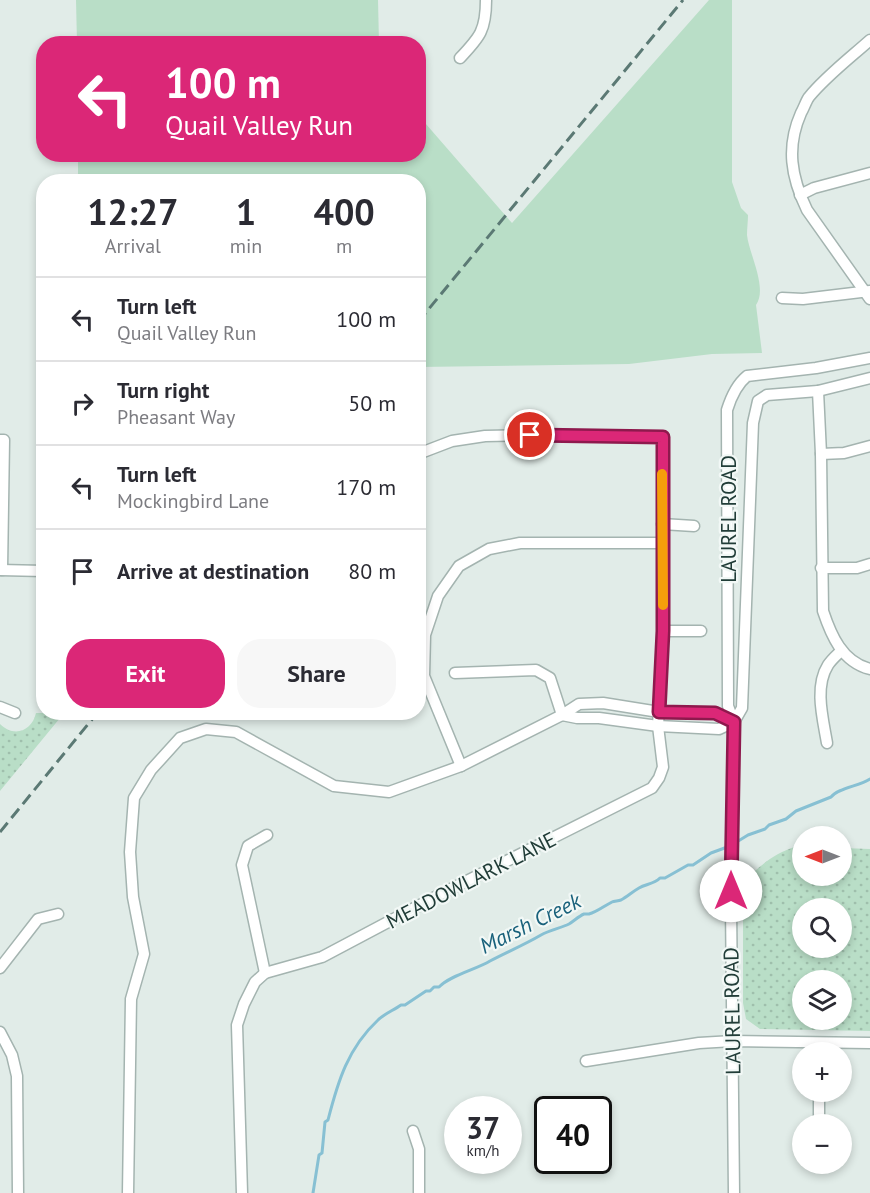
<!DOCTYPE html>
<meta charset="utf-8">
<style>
:root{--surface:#fff;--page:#f7f7f7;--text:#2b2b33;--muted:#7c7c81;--line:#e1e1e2;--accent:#db2777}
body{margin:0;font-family:"PT Sans",sans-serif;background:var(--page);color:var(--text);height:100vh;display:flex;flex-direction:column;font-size:22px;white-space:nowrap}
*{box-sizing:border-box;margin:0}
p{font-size:20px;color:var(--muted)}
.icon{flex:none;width:33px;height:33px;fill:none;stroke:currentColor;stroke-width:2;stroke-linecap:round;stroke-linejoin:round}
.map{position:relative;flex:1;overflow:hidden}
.details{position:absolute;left:36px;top:174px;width:390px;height:546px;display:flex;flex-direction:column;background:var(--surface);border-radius:24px;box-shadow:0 3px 9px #0003}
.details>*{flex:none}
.banner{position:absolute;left:36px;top:36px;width:390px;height:126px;border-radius:24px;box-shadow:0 3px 9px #0003;background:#db2777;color:#fff;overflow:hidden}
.needle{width:39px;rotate:270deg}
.fabs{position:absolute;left:792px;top:826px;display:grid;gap:12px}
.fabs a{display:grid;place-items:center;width:60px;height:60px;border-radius:50%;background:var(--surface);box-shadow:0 3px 9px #0003;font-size:30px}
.speed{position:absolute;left:444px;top:1096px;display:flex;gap:12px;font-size:30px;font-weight:700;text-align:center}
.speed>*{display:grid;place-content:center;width:78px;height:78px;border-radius:50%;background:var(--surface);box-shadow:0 3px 9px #0003;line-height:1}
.speed small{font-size:15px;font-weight:400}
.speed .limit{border:3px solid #111;border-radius:9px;background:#fff;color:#111}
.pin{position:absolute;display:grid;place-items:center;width:51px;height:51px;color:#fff;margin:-26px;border:3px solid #fff;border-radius:50%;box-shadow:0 2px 6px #0007}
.me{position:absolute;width:66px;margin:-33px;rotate:0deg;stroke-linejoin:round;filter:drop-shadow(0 0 4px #0008)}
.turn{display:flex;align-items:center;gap:21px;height:126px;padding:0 30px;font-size:27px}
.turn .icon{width:78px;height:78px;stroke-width:2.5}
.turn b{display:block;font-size:42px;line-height:51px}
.eta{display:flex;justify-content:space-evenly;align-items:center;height:102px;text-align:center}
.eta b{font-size:36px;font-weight:600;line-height:42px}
.cta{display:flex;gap:12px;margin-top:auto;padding:12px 30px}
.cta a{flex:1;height:69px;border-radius:24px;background:var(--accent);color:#fff;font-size:24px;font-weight:600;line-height:69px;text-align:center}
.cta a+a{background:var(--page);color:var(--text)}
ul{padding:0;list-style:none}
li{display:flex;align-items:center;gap:18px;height:84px;padding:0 30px;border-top:2px solid var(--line)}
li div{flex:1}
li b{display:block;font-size:22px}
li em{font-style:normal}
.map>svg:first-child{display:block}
</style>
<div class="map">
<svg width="870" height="1193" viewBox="0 0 870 1193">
<defs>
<pattern id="park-dots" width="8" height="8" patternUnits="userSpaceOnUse" patternTransform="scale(1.5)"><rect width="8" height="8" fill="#b9dec7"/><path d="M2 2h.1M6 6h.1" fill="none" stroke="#9fbfac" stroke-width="1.8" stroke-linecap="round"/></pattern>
</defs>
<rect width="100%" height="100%" fill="#e1ece8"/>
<g fill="#b9dec7">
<path d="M76 0H378L379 43H77Z"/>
<path d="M709 0H732V182L741 208 748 215C748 221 747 228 747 235 749 254 768 288 756 305L762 353 712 354 629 364 419 367 418 182 78 181V155L418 154 419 116 512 223Z"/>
</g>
<g fill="url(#park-dots)" fill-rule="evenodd">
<path d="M36 713H54L60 718 0 791V724C14 738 32 731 36 713Z"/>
<path d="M797 846 802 847V876H842V848L870 849V1031L760 1029 746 1019 743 1003V882C761 865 773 854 797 846ZM802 909H842V948H802ZM802 981H842V1020H802Z"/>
</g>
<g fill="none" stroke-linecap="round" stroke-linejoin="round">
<g stroke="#87c0d3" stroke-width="3">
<path d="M735 843 748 835 765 829 769 825 786 819 796 811 831 797C838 788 860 786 870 779"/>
<path d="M313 1193 319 1155 322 1153 325 1122 328 1120C338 1081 348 1048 378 1020 384 1014 394 1010 401 1005H405L426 991H430L434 987H439C451 975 475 970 490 961 507 952 524 945 541 935 550 930 561 928 569 924 574 921 579 916 584 914 586 914 587 914 589 914 597 912 604 906 612 902 614 901 618 901 621 900 627 897 632 892 639 888 646 884 654 884 660 878H665L688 865H693L711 853 730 846"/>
</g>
<g stroke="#a4b4b0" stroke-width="13">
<g id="minor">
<path d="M870 40C851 57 825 77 809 97 806 101 804 108 801 113 786 147 791 177 807 210L870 299"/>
<path d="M460 58C480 37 486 30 486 0"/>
<path d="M800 195 814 188 870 173"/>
<path d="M782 298 803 299 870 291"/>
<path d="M818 391 821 454 823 611C831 635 842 662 870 669"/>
<path d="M0 440H4L2 570"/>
<path d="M821 454 844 453 870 446"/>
<path d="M662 524 694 526"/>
<path d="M821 568H857L870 564"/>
<path d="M0 570 44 571"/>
<path d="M663 631H701"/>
<path d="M455 673 536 670 550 678 562 715"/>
<path d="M0 707 15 713"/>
<path d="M562 715 577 718H599L658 726 719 729 734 722"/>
<path d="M734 722 742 708 753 423 758 401 767 395 818 391 870 378"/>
<path d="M827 743C823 719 814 687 828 665 832 659 837 655 841 651"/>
<path d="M461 766 424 676 425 635 438 596 459 566 489 549 520 543H663"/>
<path d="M0 968 38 919 58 914"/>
<path d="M265 973 242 865 248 846 267 835"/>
<path d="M0 1032 12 1055 17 1076 18 1193"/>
<path d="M586 1061 699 1043 733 1041 870 1043"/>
<path d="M819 1092V1125"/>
<path d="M413 1131 419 1149V1193"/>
<path d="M128 1193 131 999 144 954 133 897 130 852 134 798 151 770 180 738 206 729 236 732 334 786 389 792 461 766 562 715 579 704 603 703 659 712 715 713 734 722"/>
<path d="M242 1193 237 1025 244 1004 255 982 265 973 322 957 439 895 652 788 659 778 663 767 658 726 663 631V437L530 435 485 436 452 441 418 454"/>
<path d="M734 1193 731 905 734 722 728 706 727 410C731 397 736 385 747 376L816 368 870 358"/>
</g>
</g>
<use href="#minor" stroke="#fff" stroke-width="10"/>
<g stroke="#5b7974" stroke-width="3" stroke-dasharray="12 6" stroke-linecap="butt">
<path d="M418 322 683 0"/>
<path d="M0 832 98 712"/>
</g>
</g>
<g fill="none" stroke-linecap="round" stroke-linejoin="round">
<g stroke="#8e194d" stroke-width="15">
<path id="route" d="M530 435 663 437V631L659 712 715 713 734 722 731 891"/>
</g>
<use href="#route" stroke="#db2777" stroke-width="10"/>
<path stroke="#f59e0b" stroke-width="10" d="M662 474 663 605"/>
</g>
<g text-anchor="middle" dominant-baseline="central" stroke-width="4.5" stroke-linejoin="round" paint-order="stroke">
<g font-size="21" fill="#213d38" stroke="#f2f8f6">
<text transform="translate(728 519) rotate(-90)">LAUREL ROAD</text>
<text transform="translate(471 880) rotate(-27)">MEADOWLARK LANE</text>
<text transform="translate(732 1011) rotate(-91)">LAUREL ROAD</text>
</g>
<g font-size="22" font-style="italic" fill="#19617b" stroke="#f2f8f6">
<text transform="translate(530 923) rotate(-26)">Marsh Creek</text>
</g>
</g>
</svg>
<div class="fabs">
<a><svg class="needle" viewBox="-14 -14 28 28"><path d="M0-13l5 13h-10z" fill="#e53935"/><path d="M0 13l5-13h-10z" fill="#7c7c81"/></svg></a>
<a><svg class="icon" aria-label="search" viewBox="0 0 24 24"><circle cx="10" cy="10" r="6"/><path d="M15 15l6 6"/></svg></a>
<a><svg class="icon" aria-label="layers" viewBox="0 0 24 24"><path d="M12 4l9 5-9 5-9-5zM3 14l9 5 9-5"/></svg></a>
<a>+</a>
<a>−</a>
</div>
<div class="speed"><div>37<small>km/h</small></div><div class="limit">40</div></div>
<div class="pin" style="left:530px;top:435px;background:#d93025"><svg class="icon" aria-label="arrive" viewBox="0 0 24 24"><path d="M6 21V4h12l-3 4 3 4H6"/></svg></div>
<svg class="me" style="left:731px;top:891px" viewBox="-20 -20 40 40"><circle r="19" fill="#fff"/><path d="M0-13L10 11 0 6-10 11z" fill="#db2777"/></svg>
<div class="banner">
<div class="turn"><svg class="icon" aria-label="left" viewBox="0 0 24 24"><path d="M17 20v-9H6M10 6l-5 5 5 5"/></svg><div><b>100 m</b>Quail Valley Run</div></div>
</div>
<section class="details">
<div class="eta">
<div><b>12:27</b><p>Arrival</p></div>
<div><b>1</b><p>min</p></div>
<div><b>400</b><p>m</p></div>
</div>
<ul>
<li><svg class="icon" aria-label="left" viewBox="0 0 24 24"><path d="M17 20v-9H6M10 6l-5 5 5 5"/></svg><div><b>Turn left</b><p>Quail Valley Run</p></div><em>100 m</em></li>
<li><svg class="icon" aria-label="right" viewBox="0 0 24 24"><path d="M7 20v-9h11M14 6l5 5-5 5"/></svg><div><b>Turn right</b><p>Pheasant Way</p></div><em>50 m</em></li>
<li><svg class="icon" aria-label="left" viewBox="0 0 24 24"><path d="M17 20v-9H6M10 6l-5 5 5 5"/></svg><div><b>Turn left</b><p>Mockingbird Lane</p></div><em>170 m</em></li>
<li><svg class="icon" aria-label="arrive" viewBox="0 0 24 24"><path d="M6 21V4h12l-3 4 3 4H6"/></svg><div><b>Arrive at destination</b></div><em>80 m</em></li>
</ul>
<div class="cta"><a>Exit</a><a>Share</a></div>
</section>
</div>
